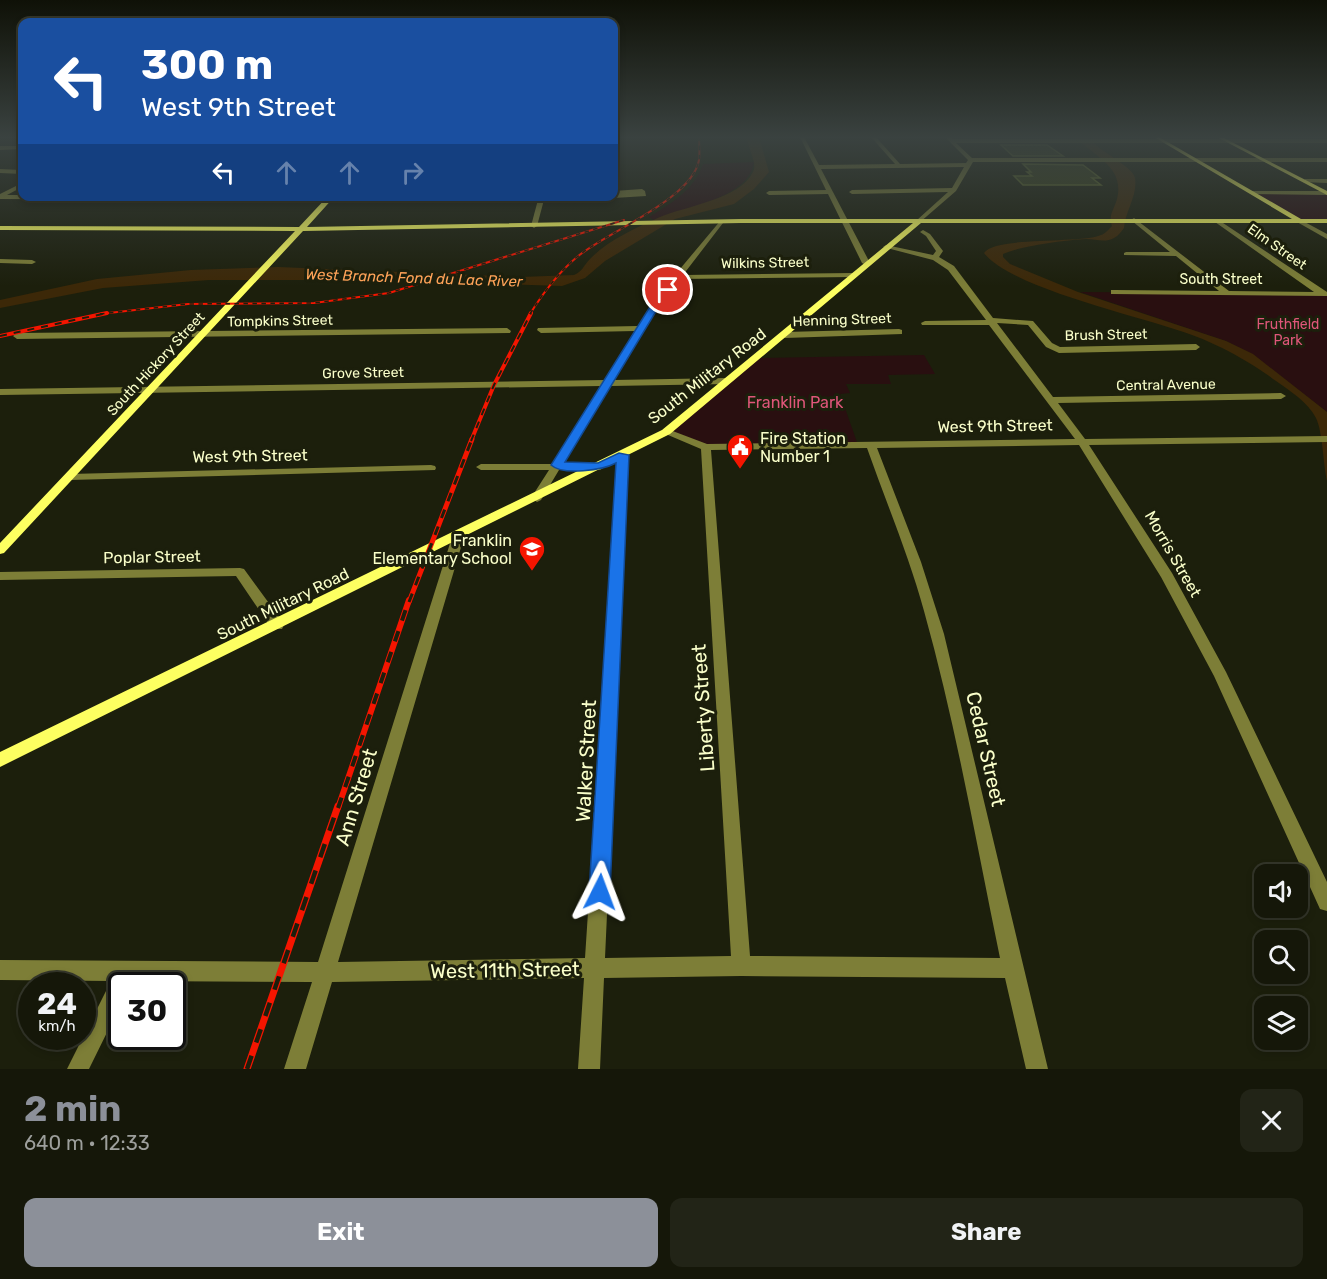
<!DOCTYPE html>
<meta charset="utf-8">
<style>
:root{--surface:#151709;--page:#222417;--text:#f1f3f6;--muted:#9d9f9c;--line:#34362a;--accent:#8c9099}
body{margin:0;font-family:Rubik,sans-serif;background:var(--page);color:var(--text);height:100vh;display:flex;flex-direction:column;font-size:22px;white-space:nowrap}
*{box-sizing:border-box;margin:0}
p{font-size:20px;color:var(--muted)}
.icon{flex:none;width:33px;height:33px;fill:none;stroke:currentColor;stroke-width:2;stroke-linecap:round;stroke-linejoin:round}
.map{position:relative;height:1069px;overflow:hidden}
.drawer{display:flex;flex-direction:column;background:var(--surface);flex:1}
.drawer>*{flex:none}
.top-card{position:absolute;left:18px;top:18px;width:600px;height:183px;border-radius:12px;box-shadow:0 3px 9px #0003,0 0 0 2px var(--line);background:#1a4fa0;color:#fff;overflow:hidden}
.tools{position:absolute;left:1254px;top:864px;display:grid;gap:12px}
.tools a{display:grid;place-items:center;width:54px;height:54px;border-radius:12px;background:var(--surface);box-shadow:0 3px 9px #0003,0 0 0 2px var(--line);font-size:30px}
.speed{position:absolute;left:18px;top:972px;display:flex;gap:12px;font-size:30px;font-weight:700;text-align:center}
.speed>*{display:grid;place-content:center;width:78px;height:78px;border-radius:50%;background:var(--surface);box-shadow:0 3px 9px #0003,0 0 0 2px var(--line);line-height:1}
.speed small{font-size:15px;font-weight:400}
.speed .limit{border:3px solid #111;border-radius:9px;background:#fff;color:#111}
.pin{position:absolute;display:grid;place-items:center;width:51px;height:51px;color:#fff;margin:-26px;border:3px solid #fff;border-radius:50%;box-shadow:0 2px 6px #0007}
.me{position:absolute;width:66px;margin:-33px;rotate:3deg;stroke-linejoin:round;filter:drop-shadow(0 0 4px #0008)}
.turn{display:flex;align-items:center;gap:21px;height:126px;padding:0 24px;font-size:27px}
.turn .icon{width:78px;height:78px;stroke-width:2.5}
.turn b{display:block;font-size:42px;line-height:51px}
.lanes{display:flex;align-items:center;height:57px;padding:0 24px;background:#0003;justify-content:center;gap:30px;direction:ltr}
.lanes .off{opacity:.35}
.round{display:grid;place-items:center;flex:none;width:63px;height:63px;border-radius:12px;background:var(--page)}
.overview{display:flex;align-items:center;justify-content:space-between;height:102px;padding:0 24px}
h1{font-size:36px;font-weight:700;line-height:45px;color:var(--accent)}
.primary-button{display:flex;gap:12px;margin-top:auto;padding:12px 24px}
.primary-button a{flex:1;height:69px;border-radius:12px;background:var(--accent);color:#fff;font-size:24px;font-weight:700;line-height:69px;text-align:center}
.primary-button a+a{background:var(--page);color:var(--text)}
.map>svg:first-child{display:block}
</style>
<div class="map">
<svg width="1327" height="1069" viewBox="0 0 1327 1069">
<rect width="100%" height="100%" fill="#1c1f0c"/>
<g fill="#290f10">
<path d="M754 162C749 199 683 207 654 220L649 217C672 203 694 190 703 164Z"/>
<path d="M1252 193H1327V221H1299Z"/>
<path d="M1080 292 1327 294V412L1252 354 1226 341Z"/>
<path d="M924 355 935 374 888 375 891 384H846L850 393 840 394 858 445 706 447 666 432 755 358Z"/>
</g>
<g fill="#3c2808">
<path d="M747 137H759L769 172 754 189 734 204 675 219 605 261 585 278 562 286 377 280H209L103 288 0 308V300L97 279 191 270 278 267 521 277 574 275C583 271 583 266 590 259 608 240 636 228 660 217 686 206 740 199 753 172 758 162 747 148 747 137Z"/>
<path d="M1075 137H1089C1097 151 1133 166 1135 178 1138 195 1125 212 1124 228 1121 232 1118 236 1114 238 1105 243 1096 239 1086 239 1065 240 1021 246 1003 254V257L1010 264 1078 292 1226 341 1253 354 1327 412V481C1323 463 1323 433 1316 418 1308 402 1290 391 1276 381 1250 362 1222 346 1192 335 1144 317 1012 289 984 253 995 236 1080 244 1101 235 1105 234 1109 229 1112 226 1108 215 1114 210 1117 199 1125 167 1095 157 1075 137Z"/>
</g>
<g fill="#384018" stroke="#606c2a" stroke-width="1.5">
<path d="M1001 145H1047L1063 156H1013Z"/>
<path d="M1023 164 1083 165 1100 178H1092L1101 185H1023L1014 176H1032L1027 172H1031Z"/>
</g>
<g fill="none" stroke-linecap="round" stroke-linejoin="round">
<g fill="#7d7e37" fill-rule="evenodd">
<path d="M800 137H804L819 165 895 164 871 137H876L900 164 966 163 968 160 947 139 948 137 953 139H1327V143H956L972 158H1327V162H973L956 191 919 223 917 222V220L948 192 852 194 849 192 852 190 952 188 964 167 821 169 870 263 866 265 862 263 828 194 769 195 766 193 769 191 826 190Z"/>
<path d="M0 146H22V149L0 150Z"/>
<path d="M0 169 22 170V174L0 173Z"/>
<path d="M1305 179H1327V183L1303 182Z"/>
<path d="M22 183V187L7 195 512 196 329 201 0 199V194Z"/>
<path d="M642 189 645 191 646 196 614 198 611 196H614V191Z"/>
<path d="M1252 191H1327V195L1250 194Z"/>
<path d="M539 196H545L537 226 534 228 531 226Z"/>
<path d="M1134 218 1229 291 1314 292 1215 222V220L1217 219 1327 292V296L1111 294V290H1114L1219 291 1176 256 1124 255V253L1126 252H1170L1132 221 1131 220Z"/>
<path d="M721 220 724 222 723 223 683 275 853 273 857 275 853 277 679 279 660 303 614 380 727 378 732 381 727 384 611 386 563 464H600L605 467 600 470H559L541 500 537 502 531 498 549 470H481L476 467 481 464H553L601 386 0 395V389L605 380 635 331 541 333 537 330 538 328 638 326 654 300Z"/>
<path d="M1297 220H1301L1327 234V239L1297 222Z"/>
<path d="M923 230 930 234 943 251 939 257 954 266 993 318 1033 321 1052 343 1060 347 1196 344 1200 347 1196 350 1059 353 1046 347 1028 325 997 323 1053 397 1281 393 1286 396 1281 399 1058 403 1085 439 1327 436V442L1089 445 1172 573 1226 672 1327 882V911L1320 909 1214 676 1161 577 1079 445 877 448 921 562 944 634 1048 1069H1026L1005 978 741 976 604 978 600 1069H578L584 978 332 982 306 1069H284L312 982 132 981 129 986H122V1002L89 1069H67L111 981 0 980V960L318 962 452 537 458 533 464 537 338 962 585 958 618 455 623 452 628 455 605 958 731 956 701 449 661 432 662 430H670L707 444 1075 439 989 325H922L921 323 925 321 986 320 948 270 933 260 883 247 886 245 933 255 936 251 926 236 920 232ZM867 448C886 502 909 556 924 611 956 725 976 842 1000 958L750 956 711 450Z"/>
<path d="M0 259 32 260 36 262 32 264 0 263Z"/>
<path d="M507 328 511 331 510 333 17 339 13 336 17 333Z"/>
<path d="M899 329 902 330V334L785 338 781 335 785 332Z"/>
<path d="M431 465 435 466 436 468 435 470 70 480 65 477 70 474Z"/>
<path d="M240 568 244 569 282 621 284 625 282 629H272L236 576 0 580V572Z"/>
</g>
<g fill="#fdff61" fill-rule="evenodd">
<path d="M1154 137H1159L1301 219H1327V223H921L670 434 0 767V752L662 430 913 223H741L303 231 4 553 0 554V543L295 231 0 230V226L299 227 328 196H335L307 227 741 219H1292Z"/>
<path d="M1217 137H1222L1327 191V195Z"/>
</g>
<g stroke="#f51500" stroke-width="2">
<g id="rail-far4">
<path d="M100 314 188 304 314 303 389 293 624 220"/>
<path d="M530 314C543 293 558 273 577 257 606 232 692 200 699 160 700 153 699 144 699 137"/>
</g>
</g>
<g stroke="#f51500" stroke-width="4">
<g id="rail-far3">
<path d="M0 336 107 313"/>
<path d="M471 441 494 385 531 313"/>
</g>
</g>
<g stroke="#f51500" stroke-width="5">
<path id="rail-far2" d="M409 602 472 439"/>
</g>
<g stroke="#f51500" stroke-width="6">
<path id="rail-far1" d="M338 808 409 600"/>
</g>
<g stroke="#f51500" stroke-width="7">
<path id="rail" d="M247 1069 338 806"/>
</g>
<use href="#rail-far4" stroke="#1c1f0c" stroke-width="1.5" stroke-dasharray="4.5" stroke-linecap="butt"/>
<use href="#rail-far3" stroke="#1c1f0c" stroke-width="2" stroke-dasharray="7" stroke-linecap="butt"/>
<use href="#rail-far2" stroke="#1c1f0c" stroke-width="3" stroke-dasharray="9" stroke-linecap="butt"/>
<use href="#rail-far1" stroke="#1c1f0c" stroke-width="4" stroke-dasharray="11" stroke-linecap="butt"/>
<use href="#rail" stroke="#1c1f0c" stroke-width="4.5" stroke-dasharray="14" stroke-linecap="butt"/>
</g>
<linearGradient id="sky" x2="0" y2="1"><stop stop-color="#0f1107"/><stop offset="0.48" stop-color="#3a4240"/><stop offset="1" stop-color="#3a4240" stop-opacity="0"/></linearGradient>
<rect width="1327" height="286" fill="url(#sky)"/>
<path fill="#1a73e8" stroke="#114b97" stroke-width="1.5" d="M664 288 672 290 661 303 565 462 598 463 619 453 629 455 610 892 607 899 600 902 592 899 589 892 616 463C603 470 563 476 551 465L653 302Z"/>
<defs>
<g id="civic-pin" transform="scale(1.35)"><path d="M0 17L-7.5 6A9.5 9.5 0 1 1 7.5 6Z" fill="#f51500" stroke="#1c1f0c"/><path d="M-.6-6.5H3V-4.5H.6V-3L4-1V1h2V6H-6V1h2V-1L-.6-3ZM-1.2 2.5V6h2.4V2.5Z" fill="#fff"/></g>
<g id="school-pin" transform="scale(1.35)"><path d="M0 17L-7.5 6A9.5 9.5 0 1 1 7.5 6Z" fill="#f51500" stroke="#1c1f0c"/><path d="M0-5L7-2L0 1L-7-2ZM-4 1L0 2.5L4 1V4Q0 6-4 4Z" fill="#fff"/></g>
</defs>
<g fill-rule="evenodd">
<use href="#civic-pin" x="740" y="447"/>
<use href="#school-pin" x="532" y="549"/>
</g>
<g text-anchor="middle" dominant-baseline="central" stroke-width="6" stroke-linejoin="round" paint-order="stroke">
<g font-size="14" fill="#faffca" stroke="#1c1f0c">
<text transform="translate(1277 247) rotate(35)">Elm Street</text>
<text transform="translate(765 263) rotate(-1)">Wilkins Street</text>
<text x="1221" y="279">South Street</text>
<text transform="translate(842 320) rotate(-2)">Henning Street</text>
<text transform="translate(280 321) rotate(-1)">Tompkins Street</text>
<text transform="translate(1106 335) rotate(-1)">Brush Street</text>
<text transform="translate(156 364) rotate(-47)">South Hickory Street</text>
<text transform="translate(363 373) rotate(-1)">Grove Street</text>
<text transform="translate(1166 385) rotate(-1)">Central Avenue</text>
</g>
<g font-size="14" fill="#df567a" stroke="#1c1f0c">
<text x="1288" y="324">Fruthfield<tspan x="1288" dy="16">Park</tspan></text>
</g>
<g font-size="15" font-style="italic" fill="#ffa358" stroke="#1c1f0c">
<text transform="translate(414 278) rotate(2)">West Branch Fond du Lac River</text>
</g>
<g font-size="16" fill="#faffca" stroke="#1c1f0c">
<text transform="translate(707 376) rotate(-38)">South Military Road</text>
<text transform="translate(995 426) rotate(-1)">West 9th Street</text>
<text transform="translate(250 456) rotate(-1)">West 9th Street</text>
<text transform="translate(1173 554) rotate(60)">Morris Street</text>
<text transform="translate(152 557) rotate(-1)">Poplar Street</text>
<text transform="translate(283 604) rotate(-26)">South Military Road</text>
</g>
<g font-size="16" fill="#df567a" stroke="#1c1f0c">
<text x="795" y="402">Franklin Park</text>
</g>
<g font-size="16" fill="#faffca" stroke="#1c1f0c" text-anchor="start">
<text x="760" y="438">Fire Station<tspan x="760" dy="18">Number 1</tspan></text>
<text x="512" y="540" text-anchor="end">Franklin<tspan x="512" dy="18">Elementary School</tspan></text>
</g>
<g font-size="20" fill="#faffca" stroke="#1c1f0c">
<text transform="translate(703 708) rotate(-94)">Liberty Street</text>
<text transform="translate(986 749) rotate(77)">Cedar Street</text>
<text transform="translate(586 761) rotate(-87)">Walker Street</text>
<text transform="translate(356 797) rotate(-73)">Ann Street</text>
<text transform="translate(505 970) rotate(-1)">West 11th Street</text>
</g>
</g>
</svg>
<div class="tools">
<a><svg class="icon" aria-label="sound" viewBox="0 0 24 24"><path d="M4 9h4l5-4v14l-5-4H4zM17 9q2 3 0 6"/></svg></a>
<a><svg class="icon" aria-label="search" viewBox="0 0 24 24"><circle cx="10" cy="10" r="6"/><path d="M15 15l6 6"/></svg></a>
<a><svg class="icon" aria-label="layers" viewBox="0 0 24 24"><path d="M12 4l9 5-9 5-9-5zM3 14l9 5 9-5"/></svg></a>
</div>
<div class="speed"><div>24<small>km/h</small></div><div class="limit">30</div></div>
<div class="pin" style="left:668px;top:290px;background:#d93025"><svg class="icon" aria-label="arrive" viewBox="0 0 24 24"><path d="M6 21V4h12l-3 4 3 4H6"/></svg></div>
<svg class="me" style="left:600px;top:892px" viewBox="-20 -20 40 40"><path d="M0-17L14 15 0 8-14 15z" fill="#1a73e8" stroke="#fff" stroke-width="4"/></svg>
<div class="top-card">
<div class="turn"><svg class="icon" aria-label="left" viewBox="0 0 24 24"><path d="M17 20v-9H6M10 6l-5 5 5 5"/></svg><div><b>300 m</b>West 9th Street</div></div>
<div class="lanes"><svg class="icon" aria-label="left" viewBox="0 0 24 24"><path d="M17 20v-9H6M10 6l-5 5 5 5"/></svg><svg class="icon off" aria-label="ahead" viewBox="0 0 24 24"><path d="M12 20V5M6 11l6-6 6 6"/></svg><svg class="icon off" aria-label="ahead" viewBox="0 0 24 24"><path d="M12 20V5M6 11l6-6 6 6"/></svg><svg class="icon off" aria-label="right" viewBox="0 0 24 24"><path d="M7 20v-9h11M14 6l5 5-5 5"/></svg></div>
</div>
</div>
<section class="drawer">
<div class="overview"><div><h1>2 min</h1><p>640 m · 12:33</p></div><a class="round"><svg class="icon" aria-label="close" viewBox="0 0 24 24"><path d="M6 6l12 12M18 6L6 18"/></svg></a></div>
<div class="primary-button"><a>Exit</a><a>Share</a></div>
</section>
